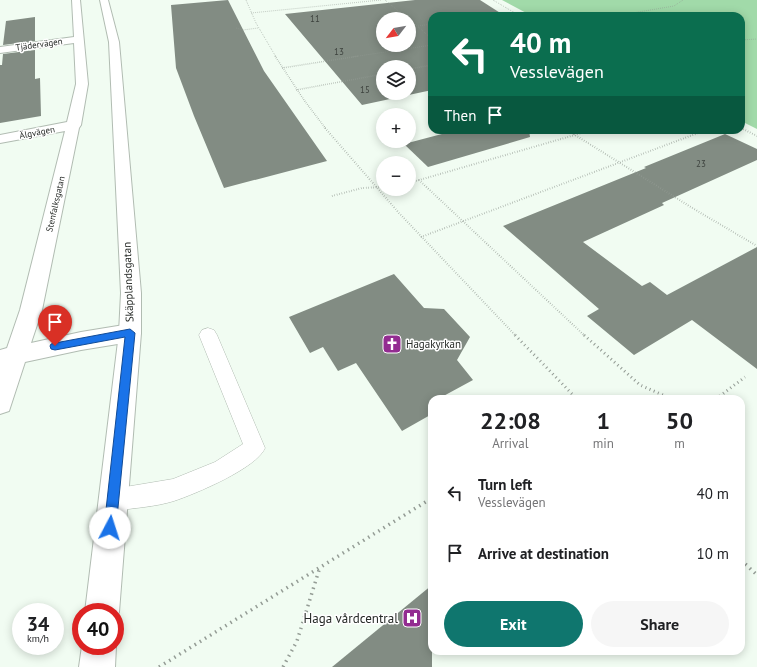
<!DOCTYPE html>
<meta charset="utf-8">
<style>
:root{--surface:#fff;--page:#f6f6f6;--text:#202124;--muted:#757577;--accent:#0f766e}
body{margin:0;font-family:"PT Sans",sans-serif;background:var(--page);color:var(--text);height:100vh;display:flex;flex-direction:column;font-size:15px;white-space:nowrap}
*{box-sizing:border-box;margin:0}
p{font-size:13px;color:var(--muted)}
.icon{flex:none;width:22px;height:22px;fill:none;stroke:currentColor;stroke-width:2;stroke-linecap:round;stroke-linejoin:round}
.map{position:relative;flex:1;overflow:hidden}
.drawer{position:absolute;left:428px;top:395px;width:317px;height:260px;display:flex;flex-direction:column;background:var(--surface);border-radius:12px;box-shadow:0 2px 10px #0003}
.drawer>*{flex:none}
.banner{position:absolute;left:428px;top:12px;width:317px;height:122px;border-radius:12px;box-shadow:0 2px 10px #0003;background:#0b6e4f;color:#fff;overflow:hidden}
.needle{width:26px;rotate:239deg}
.controls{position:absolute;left:376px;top:12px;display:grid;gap:8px}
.controls a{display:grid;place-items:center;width:40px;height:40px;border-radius:50%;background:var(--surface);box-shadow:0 2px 10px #0003;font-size:20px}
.speed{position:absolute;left:12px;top:603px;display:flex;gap:8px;font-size:20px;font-weight:700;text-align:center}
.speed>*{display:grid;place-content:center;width:52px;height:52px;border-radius:50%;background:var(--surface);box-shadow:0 2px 10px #0003;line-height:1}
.speed small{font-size:10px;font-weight:400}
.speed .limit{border:6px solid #d22;background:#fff;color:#111}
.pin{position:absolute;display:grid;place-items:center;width:34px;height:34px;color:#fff;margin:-41px -17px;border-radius:50% 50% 50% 0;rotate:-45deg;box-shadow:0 0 4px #0007}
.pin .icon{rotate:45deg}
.me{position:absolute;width:44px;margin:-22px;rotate:5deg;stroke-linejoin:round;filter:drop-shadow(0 0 3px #0008)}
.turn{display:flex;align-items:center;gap:14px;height:84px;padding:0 16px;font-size:18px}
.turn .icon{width:52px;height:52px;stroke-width:2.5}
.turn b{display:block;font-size:28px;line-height:34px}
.then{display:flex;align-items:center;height:38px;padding:0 16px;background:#0003;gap:8px;font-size:15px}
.eta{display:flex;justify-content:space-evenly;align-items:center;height:68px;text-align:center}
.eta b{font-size:24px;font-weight:700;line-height:28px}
.action{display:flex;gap:8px;margin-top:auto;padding:8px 16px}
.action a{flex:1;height:46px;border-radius:24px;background:var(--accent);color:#fff;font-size:16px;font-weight:700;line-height:46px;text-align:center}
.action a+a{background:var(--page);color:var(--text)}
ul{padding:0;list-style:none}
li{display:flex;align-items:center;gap:12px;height:60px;padding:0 16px}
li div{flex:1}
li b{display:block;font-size:15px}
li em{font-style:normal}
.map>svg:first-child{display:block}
</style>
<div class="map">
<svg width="757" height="667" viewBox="0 0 757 667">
<rect width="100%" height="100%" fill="#f1fcf2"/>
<path fill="#a1daa9" d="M502 0H757V129L741 121V16H532Z"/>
<g fill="#828c83" fill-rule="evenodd">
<path d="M228 0 264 71 327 161 224 188 194 116 176 68 171 5Z"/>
<path d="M415 0H480L505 16H432V90L362 105 285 14ZM383 19H409V45H383ZM383 67H409V93H383Z"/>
<path d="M35 17V41L3 45 6 21Z"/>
<path d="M35 50V79L40 78 41 116 0 123V65H2L3 54Z"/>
<path d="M457 130H529L530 137 428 167 404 144Z"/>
<path d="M725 134 757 149V160L662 203 664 205 583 242 642 286 650 282 667 295 757 247V369L692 320 634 355 587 316 599 309 503 226 646 168 644 167Z"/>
<path d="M394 274 424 308 444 309 470 337 457 360 473 380 438 399H432V414L402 431 356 363 338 371 323 347 310 353 289 317Z"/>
<path d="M432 585V667H332Z"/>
</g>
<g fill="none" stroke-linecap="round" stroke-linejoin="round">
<g stroke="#b1bcb2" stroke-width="1">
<path id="service" d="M208 328 214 330 217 335 265 448C257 468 195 494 174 501 155 507 133 508 113 511L105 508 102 500 105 492 113 489 173 479 215 462 243 444 199 335 202 330Z"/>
</g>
<g stroke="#b1bcb2" stroke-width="2">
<path id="minor" d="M72 0H80L88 84 81 125 79 128 42 310 31 343 81 332 130 324 138 327 141 333 138 339 130 342 81 350 25 362 9 411 0 414V350L7 348 20 310 65 131 0 143V135L67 122 76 84 74 43 0 53V47L74 37Z"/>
</g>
<g stroke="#b1bcb2" stroke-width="2">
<g id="tertiary">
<path d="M100 0H108L119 42 141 293V333L119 612 115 621V612H85L119 333 121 293 109 42Z"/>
<path d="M115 643 116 646 115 667H79L82 646H115Z"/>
</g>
</g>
<g stroke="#949c95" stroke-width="1" stroke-dasharray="0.5 1.5" stroke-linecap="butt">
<path d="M246 0 256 23 276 57"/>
<path d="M385 0 408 19"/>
<path d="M493 0 520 16"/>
<path d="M251 13 381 0"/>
<path d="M491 16 514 13"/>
<path d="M615 16 674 6 683 0"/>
<path d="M409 19 432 39"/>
<path d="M418 26 432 24"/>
<path d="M236 28 243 30 258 28"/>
<path d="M741 40 757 39"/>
<path d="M352 57 432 45"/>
</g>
<g stroke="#949c95" stroke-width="1.5" stroke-dasharray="0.5 1.5" stroke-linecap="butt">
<path d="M275 56 304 100 326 129"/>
<path d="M282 68 359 56"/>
<path d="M409 69 432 65"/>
<path d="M296 90 383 74"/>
<path d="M741 128 743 129"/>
</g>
<g stroke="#949c95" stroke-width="2" stroke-dasharray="0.5 2" stroke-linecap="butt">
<path d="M325 128 399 213 516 336"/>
<path d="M741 128 757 136"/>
<path d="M567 130 694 209 757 246"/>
<path d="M419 180 585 336"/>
<path d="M409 183 592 130"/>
<path d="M332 196 362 188 383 187"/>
<path d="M421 237 706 130"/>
</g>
<g stroke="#949c95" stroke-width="3" stroke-dasharray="1 3.5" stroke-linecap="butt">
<path d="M515 335 577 399"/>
<path d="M584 335 640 385 672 399"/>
<path d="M716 399 745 377"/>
</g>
<g stroke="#949c95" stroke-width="3.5" stroke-dasharray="1.5 4.5" stroke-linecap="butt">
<path d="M741 560 757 575"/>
<path d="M159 667 432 498"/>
<path d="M283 667 297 641 320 567"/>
</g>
<use href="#service" fill="#fff" fill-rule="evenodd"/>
<use href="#minor" fill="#fff" fill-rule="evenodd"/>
<use href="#tertiary" fill="#fff" fill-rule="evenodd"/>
</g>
<path fill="#1a73e8" stroke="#114b97" d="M130 329 135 333 116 528 114 533 110 535 106 533 104 528 125 337 55 350 51 349 50 346 51 344 55 343Z"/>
<defs>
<g id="church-square" transform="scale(1)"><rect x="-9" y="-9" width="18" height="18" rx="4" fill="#932c91" stroke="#fff"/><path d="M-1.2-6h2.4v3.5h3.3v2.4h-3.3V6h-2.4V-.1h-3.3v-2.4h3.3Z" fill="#fff"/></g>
<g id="hospital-square" transform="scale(1)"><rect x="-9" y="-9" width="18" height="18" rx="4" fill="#932c91" stroke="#fff"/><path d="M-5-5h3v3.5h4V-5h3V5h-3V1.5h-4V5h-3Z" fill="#fff"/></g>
</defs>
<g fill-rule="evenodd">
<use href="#church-square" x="392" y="344"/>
<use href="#hospital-square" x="412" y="618"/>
</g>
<g text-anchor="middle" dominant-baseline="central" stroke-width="3" stroke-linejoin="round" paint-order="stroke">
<g font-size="9" fill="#3d423e">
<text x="315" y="18">11</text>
<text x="339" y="51">13</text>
<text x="365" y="89">15</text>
<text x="701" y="163">23</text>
</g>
<g font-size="9" fill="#262a27" stroke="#fff">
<text transform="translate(39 44) rotate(-8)">Tjädervägen</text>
<text transform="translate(37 132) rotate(-11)">Älgvägen</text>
<text transform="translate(55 204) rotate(-77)">Stenfalksgatan</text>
</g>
<g font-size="11" fill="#262a27" stroke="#fff">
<text transform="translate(128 282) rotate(-92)">Skäpplandsgatan</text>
</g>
<g font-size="11" fill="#262a27" stroke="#fff" text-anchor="start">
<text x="406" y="344">Hagakyrkan</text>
</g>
<g font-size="13" fill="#262a27" stroke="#fff" text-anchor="end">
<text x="398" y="618">Haga vårdcentral</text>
</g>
</g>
</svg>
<div class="controls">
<a><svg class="needle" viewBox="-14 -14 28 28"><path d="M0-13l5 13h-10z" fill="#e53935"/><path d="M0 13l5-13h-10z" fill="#757577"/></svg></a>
<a><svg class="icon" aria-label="layers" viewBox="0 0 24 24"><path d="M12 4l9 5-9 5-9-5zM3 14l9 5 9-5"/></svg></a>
<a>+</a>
<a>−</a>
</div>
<div class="speed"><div>34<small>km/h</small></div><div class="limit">40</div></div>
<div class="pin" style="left:55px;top:346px;background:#d93025"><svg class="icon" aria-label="arrive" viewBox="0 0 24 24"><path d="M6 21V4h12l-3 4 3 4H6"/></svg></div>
<svg class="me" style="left:110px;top:528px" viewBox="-20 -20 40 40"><circle r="19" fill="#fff"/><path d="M0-13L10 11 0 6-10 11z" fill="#1a73e8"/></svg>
<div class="banner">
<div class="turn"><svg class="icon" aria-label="left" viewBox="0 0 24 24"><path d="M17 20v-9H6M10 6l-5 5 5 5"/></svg><div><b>40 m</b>Vesslevägen</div></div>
<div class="then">Then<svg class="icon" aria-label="arrive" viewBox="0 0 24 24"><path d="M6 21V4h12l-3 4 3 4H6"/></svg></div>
</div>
<section class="drawer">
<div class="eta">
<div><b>22:08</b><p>Arrival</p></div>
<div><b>1</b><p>min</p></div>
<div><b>50</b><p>m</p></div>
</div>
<ul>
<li><svg class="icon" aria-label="left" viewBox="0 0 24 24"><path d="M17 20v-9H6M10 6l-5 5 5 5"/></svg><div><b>Turn left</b><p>Vesslevägen</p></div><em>40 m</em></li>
<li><svg class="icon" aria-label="arrive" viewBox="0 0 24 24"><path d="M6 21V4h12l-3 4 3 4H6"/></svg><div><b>Arrive at destination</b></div><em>10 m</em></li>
</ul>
<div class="action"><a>Exit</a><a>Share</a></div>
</section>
</div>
